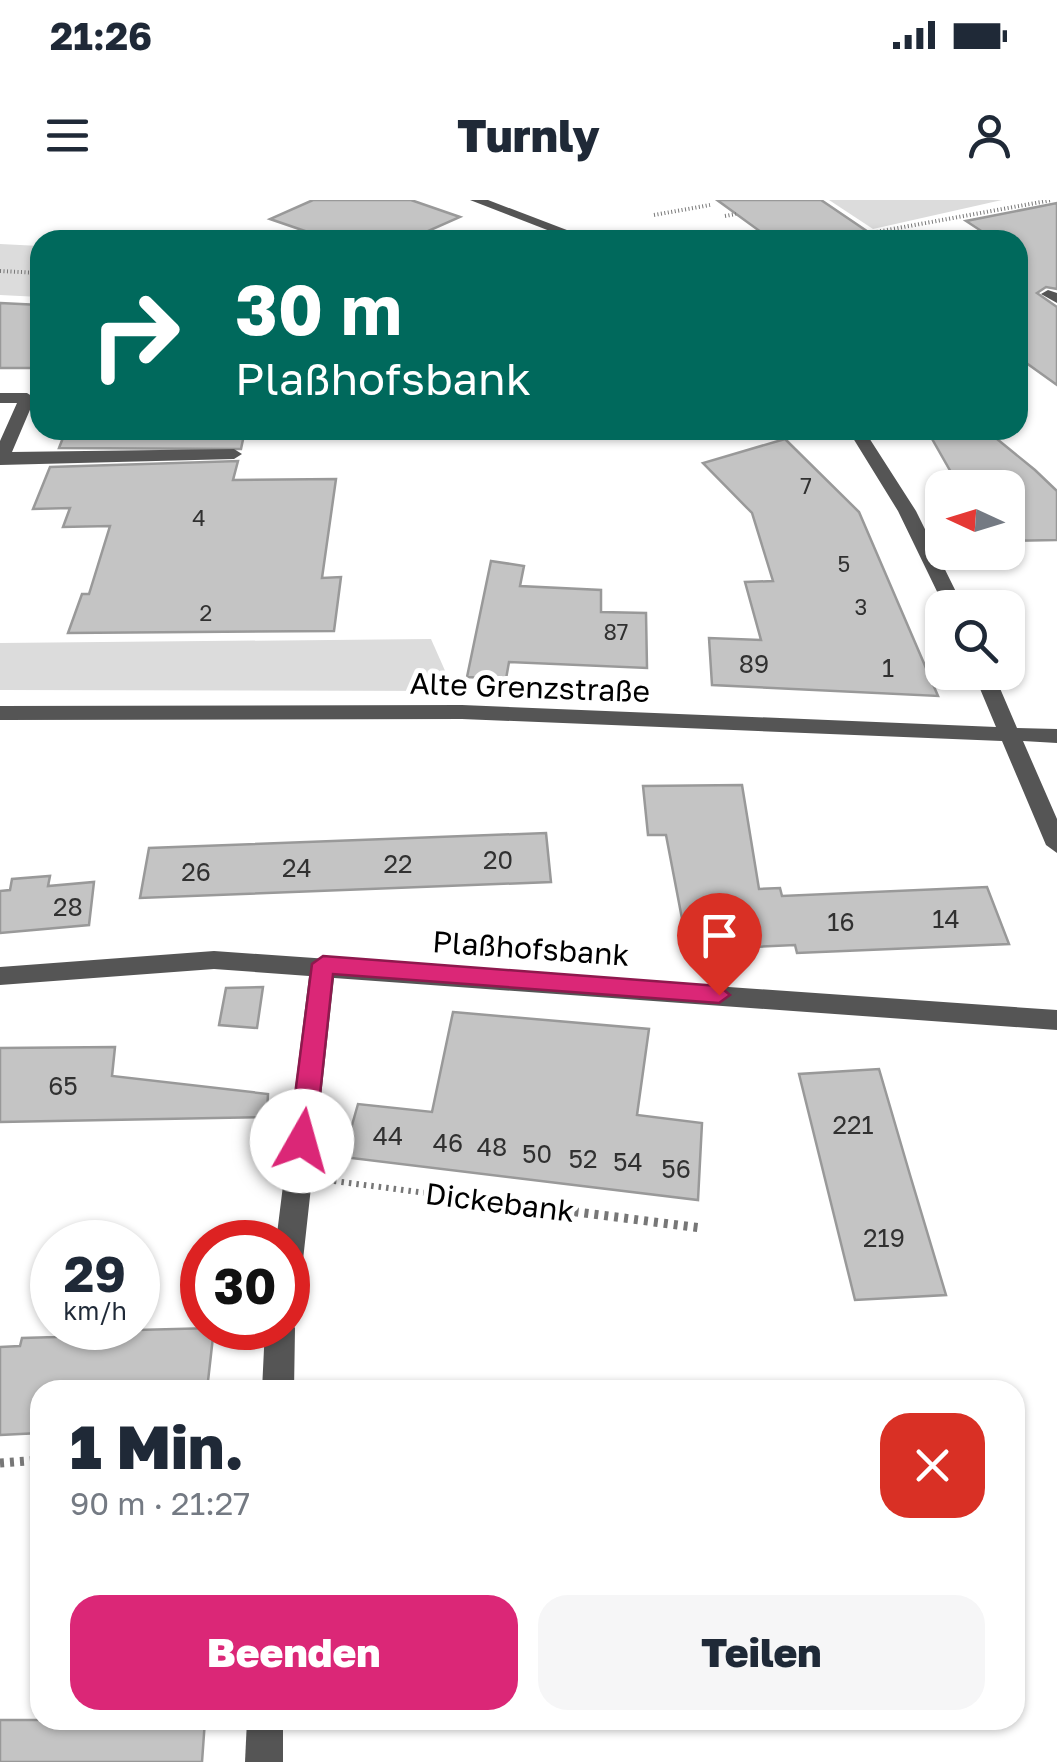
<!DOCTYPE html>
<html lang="de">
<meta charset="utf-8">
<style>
:root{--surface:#fff;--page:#f6f6f7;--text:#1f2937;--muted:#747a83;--accent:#db2777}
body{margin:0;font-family:"Golos Text",sans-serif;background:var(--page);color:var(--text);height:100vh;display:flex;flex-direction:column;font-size:38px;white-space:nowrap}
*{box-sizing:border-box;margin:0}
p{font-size:32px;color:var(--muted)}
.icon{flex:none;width:55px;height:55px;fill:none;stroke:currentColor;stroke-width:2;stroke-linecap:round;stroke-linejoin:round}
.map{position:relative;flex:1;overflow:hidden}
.side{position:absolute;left:30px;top:1180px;width:995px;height:350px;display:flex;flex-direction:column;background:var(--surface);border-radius:30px;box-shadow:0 2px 8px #0004}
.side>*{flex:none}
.guide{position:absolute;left:30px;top:30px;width:998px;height:210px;border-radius:30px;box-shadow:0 2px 8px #0004;background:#00695c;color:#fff;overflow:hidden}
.needle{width:65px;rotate:274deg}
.buttons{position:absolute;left:925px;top:270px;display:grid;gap:20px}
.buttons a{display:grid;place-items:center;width:100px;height:100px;border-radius:20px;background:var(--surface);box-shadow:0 2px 8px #0004;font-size:50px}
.speed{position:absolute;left:30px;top:1020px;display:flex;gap:20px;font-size:50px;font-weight:700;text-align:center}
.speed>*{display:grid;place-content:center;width:130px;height:130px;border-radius:50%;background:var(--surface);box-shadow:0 2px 8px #0004;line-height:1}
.speed small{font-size:25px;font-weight:400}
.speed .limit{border:15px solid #d22;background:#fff;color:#111}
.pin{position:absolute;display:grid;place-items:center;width:85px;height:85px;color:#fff;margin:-102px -42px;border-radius:50% 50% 50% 0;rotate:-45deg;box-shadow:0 0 10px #0007}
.pin .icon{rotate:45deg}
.me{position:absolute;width:110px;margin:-55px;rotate:7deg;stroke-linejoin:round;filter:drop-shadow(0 0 8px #0008)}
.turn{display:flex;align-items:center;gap:35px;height:210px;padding:0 40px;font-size:45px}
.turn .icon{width:130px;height:130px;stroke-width:2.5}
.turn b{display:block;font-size:70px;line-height:85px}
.round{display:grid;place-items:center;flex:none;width:105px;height:105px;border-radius:30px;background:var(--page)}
.overview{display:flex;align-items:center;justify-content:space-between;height:170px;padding:0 40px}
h1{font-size:60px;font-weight:800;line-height:75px}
.action{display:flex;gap:20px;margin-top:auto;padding:20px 40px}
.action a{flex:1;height:115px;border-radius:30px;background:var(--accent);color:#fff;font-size:40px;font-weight:800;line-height:115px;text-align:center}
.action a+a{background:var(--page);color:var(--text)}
.status{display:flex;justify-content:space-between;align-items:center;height:70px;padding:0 50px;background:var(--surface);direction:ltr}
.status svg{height:28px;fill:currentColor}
header{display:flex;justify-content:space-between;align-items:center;height:130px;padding:0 40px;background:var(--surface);font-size:45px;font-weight:800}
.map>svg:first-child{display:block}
</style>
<div class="status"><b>21:26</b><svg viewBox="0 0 49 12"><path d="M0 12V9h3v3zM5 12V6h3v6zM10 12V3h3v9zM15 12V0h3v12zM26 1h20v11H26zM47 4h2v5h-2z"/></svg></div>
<header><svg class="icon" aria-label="menu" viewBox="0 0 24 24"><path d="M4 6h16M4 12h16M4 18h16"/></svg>Turnly<svg class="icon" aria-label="person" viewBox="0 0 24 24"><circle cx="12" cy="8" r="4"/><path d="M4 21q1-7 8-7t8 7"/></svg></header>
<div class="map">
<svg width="1057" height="1562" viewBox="0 0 1057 1562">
<rect width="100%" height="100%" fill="#fff"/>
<g fill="#dcdcdc">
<path d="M829 0H1002L873 29Z"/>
<path d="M0 44 40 46V97L0 95Z"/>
<path d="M431 439 454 491 0 490V443Z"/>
</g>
<g fill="#c4c4c4" stroke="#999" stroke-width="2.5">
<path d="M313 0H411L460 17 408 40H331L270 19Z"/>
<path d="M717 0H821L880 40H772Z"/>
<path d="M1057 3V89L1046 87 1037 93 1057 107V185L1018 157V40H995L966 21Z"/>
<path d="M0 103 40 105V168H0Z"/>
<path d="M66 230H245L241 249 59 248Z"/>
<path d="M927 230H986L1035 270 1057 291V340L1008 341V288H960Z"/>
<path d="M785 239 859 312 938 496 712 485 709 438 761 440 745 382 773 381 752 313 703 263Z"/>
<path d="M238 261 233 280 336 279 322 378 341 377 334 431 68 433 82 394H89L110 326 63 327 70 308 33 309 50 267Z"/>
<path d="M491 361 524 366 520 386 601 390V412L646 413 647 468 509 462 506 479 467 477Z"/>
<path d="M742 585 759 689 780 688 782 696 987 687 1009 744 797 753 795 745 688 750 666 635H648L643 586Z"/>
<path d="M546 633 551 682 140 698 149 648Z"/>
<path d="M50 676 48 686 94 682 89 725 0 733V691L10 690 12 679Z"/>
<path d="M263 787 257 828 219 825 226 788Z"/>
<path d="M453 812 649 829 637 915 702 923 698 1000 343 957 358 904 432 912Z"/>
<path d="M115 847 112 876 268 894 267 917 0 922V848Z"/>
<path d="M879 869 910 975 946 1095 855 1100 799 874Z"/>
<path d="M214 1128 207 1190H40V1233L0 1235V1147L20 1146 22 1138 56 1137 57 1132Z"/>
<path d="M0 1520H205L202 1562H0Z"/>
</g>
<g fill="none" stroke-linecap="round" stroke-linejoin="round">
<g stroke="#777" stroke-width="4" stroke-dasharray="1 2.5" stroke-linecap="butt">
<path d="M654 15 710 5"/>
<path d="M725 16 736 14"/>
<path d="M832 40 1052 0"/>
<path d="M0 71 40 73"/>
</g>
<path stroke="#777" stroke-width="6" stroke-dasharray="2.5 5" stroke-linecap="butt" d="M334 981 534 1007"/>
<g stroke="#777" stroke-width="9" stroke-dasharray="4 6" stroke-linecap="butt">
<path d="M515 1004 701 1028"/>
<path d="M0 1263 40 1260"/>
</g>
<g fill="#555" fill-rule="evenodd">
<path d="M470 0H488L593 40H573Z"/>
<path d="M1048 90 1057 93V103L1041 94Z"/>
<path d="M0 193H27L35 198 12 252 234 249 242 254 234 259 0 265V241L17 203H0Z"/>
<path d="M848 230H864L916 311 964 408H945L898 311Z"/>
<path d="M973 472H993L1017 528 1057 529V543L1023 541 1057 619V653L1046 645 1002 541 462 519 0 520V506L462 505 996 527Z"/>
<path d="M214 751 1057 810V830L334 778 303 1060 298 1069 288 1073V1042H276L309 776 214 769 0 785V767Z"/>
<path d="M288 1117 295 1128 294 1190H262L265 1128H288Z"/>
<path d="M247 1520H283V1562H245Z"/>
</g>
</g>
<path fill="#db2777" stroke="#8e194d" stroke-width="2.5" d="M323 756 719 786 730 795 719 803 333 774 315 941 302 951 289 941 312 764Z"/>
<g text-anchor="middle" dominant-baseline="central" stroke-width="10" stroke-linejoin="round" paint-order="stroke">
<g font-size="22" fill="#313131">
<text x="806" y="285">7</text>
<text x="199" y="317">4</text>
<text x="844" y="363">5</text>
<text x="861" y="406">3</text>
<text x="206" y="412">2</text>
<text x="616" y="431">87</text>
</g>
<g font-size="25" fill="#313131">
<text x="754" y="463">89</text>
<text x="888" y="467">1</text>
<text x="498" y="659">20</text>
<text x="398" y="663">22</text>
<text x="297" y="667">24</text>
<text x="196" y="671">26</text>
<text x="68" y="706">28</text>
<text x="946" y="718">14</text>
<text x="841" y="721">16</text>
<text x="63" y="885">65</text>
<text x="853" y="924">221</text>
<text x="388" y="935">44</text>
<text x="448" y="942">46</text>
<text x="492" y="946">48</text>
<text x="537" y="953">50</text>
<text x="583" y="958">52</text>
<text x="628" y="961">54</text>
<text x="676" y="968">56</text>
<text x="884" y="1037">219</text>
</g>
<g font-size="30" fill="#000" stroke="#fff">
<text transform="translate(530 487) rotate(2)">Alte Grenzstraße</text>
<text transform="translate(531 748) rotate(4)">Plaßhofsbank</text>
<text transform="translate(500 1002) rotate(7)">Dickebank</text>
</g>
</g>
</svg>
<div class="buttons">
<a><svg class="needle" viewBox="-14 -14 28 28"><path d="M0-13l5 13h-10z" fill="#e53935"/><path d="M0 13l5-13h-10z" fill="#747a83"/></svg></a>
<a><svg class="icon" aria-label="search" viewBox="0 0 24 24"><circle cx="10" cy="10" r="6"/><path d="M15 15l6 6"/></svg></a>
</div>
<div class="speed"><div>29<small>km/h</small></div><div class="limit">30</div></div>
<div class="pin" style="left:719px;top:795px;background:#d93025"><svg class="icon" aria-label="arrive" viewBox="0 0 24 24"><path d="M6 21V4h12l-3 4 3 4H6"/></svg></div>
<svg class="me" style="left:302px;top:941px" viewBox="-20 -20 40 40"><circle r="19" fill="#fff"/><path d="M0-13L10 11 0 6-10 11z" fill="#db2777"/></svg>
<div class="guide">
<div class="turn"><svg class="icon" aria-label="right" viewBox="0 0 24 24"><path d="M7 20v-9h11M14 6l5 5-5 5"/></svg><div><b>30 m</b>Plaßhofsbank</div></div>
</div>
<section class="side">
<div class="overview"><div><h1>1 Min.</h1><p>90 m · 21:27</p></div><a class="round" style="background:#d93025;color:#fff"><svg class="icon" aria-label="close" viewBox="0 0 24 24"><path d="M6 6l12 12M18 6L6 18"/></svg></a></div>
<div class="action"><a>Beenden</a><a>Teilen</a></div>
</section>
</div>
